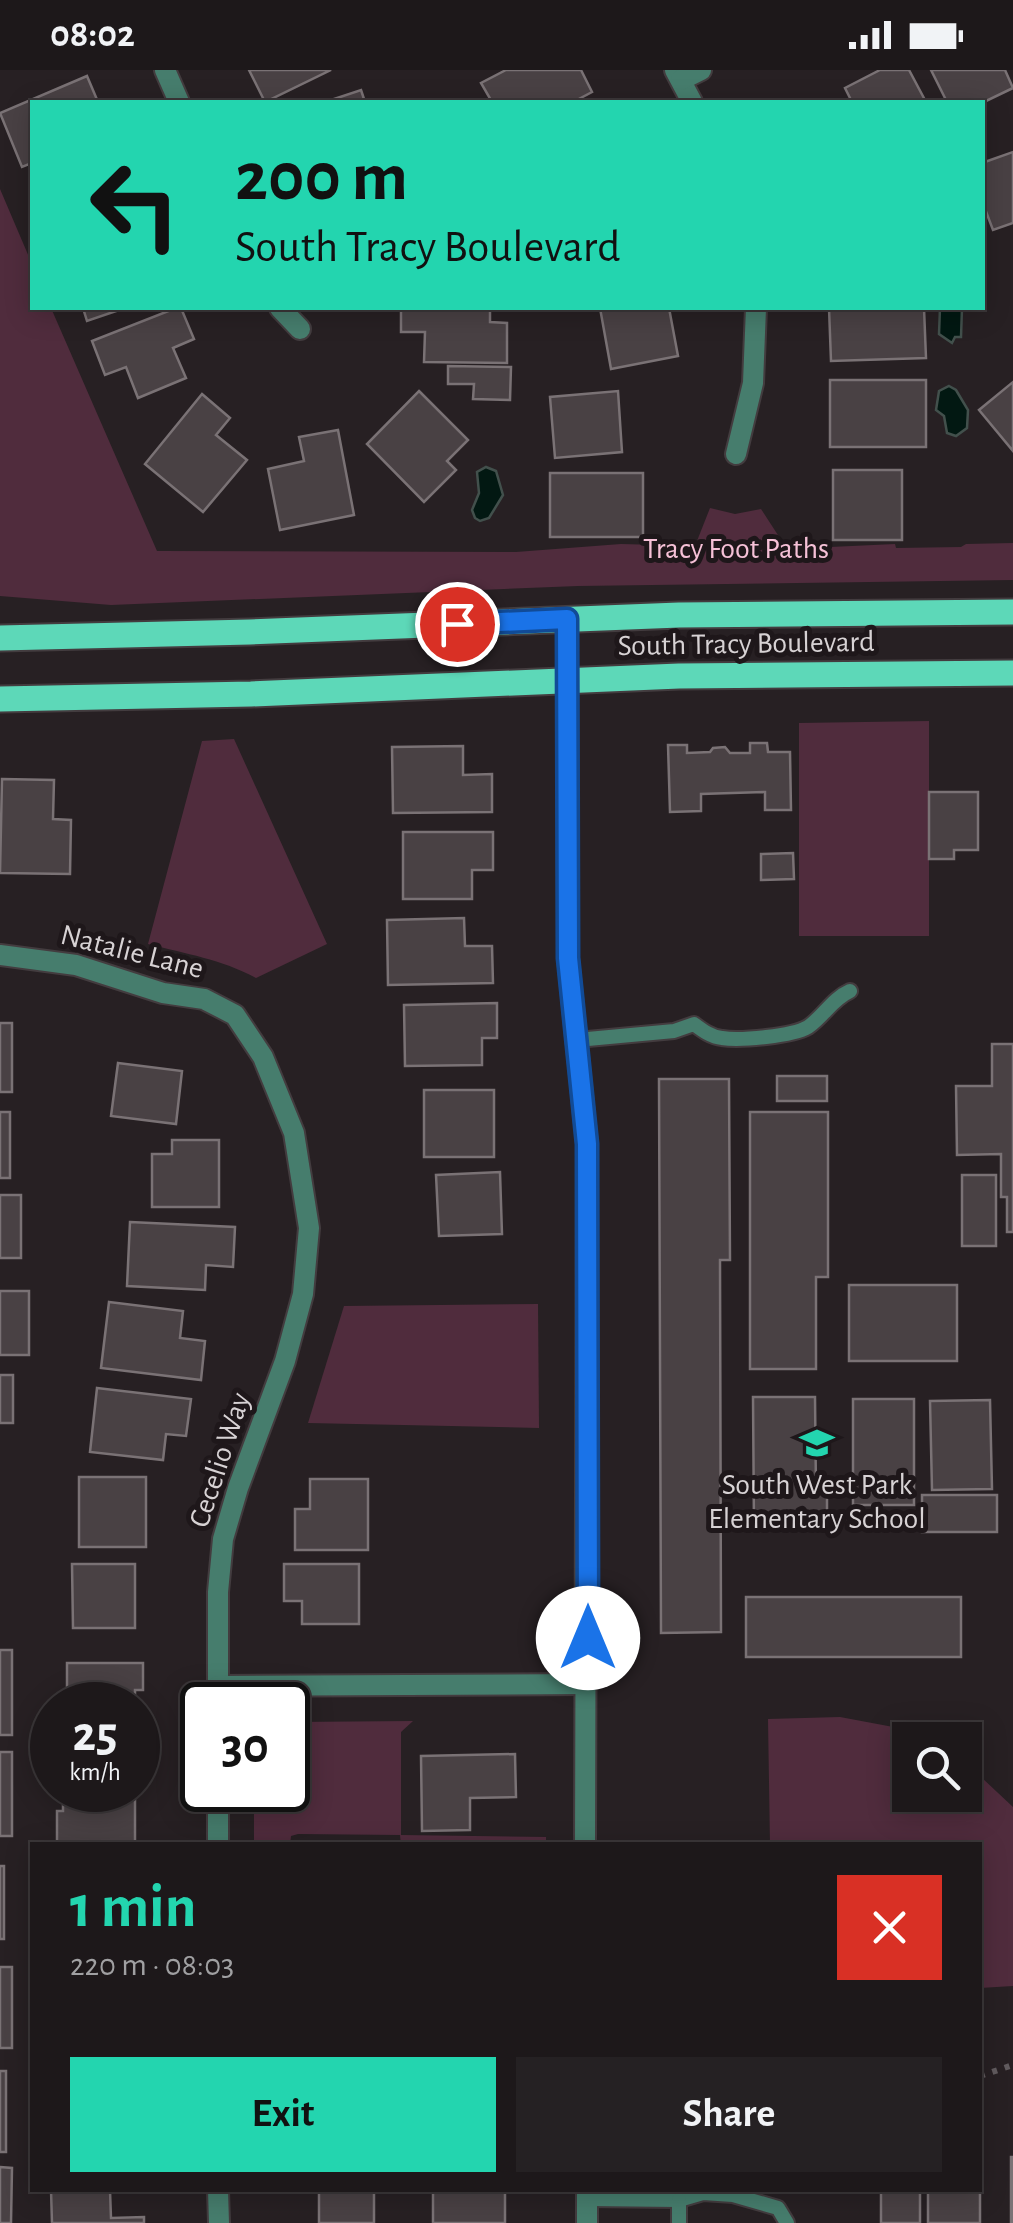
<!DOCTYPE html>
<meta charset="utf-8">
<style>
:root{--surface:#1d181a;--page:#252123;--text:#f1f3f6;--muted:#a0a0a2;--line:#3b3739;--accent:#23d5af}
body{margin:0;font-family:"Alegreya Sans",sans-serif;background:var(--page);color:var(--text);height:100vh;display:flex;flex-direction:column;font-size:38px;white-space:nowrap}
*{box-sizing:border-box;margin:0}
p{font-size:32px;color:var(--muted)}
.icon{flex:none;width:55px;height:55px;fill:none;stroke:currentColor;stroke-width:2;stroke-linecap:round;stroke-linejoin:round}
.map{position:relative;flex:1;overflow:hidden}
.sheet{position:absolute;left:30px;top:1772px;width:952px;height:350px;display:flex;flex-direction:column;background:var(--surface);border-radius:0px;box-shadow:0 5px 25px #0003,0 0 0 2px var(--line)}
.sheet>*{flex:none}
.guide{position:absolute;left:30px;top:30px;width:955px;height:210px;border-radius:0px;box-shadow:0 5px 25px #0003,0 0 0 2px var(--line);background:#23d5af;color:#111;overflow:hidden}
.buttons{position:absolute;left:892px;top:1652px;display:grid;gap:20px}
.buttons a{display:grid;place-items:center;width:90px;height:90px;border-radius:0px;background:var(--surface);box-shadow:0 5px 25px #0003,0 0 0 2px var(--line);font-size:50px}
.speed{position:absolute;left:30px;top:1612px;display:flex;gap:20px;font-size:50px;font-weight:700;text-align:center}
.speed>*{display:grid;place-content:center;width:130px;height:130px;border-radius:50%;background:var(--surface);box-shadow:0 5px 25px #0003,0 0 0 2px var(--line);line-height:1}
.speed small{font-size:25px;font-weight:400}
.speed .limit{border:5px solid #111;border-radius:15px;background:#fff;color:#111}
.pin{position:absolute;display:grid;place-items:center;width:85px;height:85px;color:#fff;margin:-42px;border:5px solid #fff;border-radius:50%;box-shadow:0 2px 10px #0007}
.me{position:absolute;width:110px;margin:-55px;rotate:0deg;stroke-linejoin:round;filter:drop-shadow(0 0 8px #0008)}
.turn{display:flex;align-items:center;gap:35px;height:210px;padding:0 40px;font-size:45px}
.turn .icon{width:130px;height:130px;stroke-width:2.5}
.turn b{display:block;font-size:70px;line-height:85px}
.round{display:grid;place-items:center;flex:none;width:105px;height:105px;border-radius:0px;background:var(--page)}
.headline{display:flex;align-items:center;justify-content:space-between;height:170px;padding:0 40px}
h1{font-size:60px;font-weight:700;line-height:75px;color:var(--accent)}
.cta{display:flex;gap:20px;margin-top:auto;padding:20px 40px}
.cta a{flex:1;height:115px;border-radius:0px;background:var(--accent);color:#111;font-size:40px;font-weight:700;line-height:115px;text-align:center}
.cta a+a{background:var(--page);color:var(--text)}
.status{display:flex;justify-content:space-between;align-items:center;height:70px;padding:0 50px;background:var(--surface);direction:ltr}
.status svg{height:28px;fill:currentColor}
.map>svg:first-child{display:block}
</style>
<div class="status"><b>08:02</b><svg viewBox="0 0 49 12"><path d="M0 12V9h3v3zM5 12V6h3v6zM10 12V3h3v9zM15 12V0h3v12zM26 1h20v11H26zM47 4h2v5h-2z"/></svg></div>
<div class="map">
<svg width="1013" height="2153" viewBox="0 0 1013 2153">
<rect width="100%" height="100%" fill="#272023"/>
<g fill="#502c3d">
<path d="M0 119 32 194V238H51L157 481 516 482 621 474 695 476 710 438 735 444 761 439 787 479 895 474 896 478 961 477 966 474 1013 473V510L578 516 111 535 0 526Z"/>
<path d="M929 651V866H799V653Z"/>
<path d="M234 669 327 874 256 908C221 889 186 884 148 874L202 671Z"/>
<path d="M538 1234 539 1358 308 1353 344 1236Z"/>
<path d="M840 1647 904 1659 925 1670H910V1725H965V1692L1013 1737V1916L980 1918V1775H770L768 1649Z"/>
<path d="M413 1651 401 1662V1765L546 1767V1775H401L400 1765 298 1764 291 1766 290 1775H254V1720H288V1656L292 1652Z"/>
</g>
<g fill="#021812" stroke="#42504c" stroke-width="2.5">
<path d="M940 238H962L961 267H955L952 273 939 264Z"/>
<path d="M949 316 956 320 968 340 967 358 956 366 947 363 944 346 936 340 939 321Z"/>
<path d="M486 397 496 401 503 425 489 448 480 451 475 448 472 440 479 423 477 402Z"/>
</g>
<g fill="#494144" stroke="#7a7275" stroke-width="2.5">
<path d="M249 0H331L265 32Z"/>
<path d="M506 0H581L592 22 573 32H492L481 13Z"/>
<path d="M880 0H909L926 32H852L845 18Z"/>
<path d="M931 0H1005L1013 18 982 33 947 32Z"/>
<path d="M87 6 98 32H32V93L22 97 0 43Z"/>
<path d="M361 20 365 32H325Z"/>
<path d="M1013 82V153L993 160 982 131V93Z"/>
<path d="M83 238H125L87 251Z"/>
<path d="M176 238H181L194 269 173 278 186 308 138 328 126 297 105 305 92 271Z"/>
<path d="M401 238H490V252L507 253V293L424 292 425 262H401Z"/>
<path d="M600 238H669L678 286 611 299Z"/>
<path d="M829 238H924L926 288 831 291Z"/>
<path d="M448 296 511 297 510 330 473 329 474 314H448Z"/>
<rect x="830" y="310" width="96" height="67"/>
<path d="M1013 312V381L979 340Z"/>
<path d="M419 321 468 370 447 391 456 400 424 432 367 374Z"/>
<path d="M618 321 622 382 555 388 550 327Z"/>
<path d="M202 324 230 348 216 365 247 390 203 442 145 394Z"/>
<path d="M338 360 354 445 280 460 268 399 304 391 299 367Z"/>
<rect x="833" y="400" width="69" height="70"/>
<rect x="550" y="403" width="93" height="64"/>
<path d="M750 673H767L768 682H790L791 740H765V722L701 724V741L670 742 668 675H687V683L710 682 713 678 725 677 730 683H750Z"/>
<path d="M463 676V705L492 704V742L393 743 392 677Z"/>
<path d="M2 709 54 710 53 749 71 750 70 804 0 803Z"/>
<path d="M929 722H978V780H954V789H929Z"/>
<path d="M403 762H493V800H472V829H403Z"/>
<path d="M793 783 794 809 761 810V784Z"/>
<path d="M464 848 465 876H492L493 913 388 915 387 850Z"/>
<path d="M497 933V968H482V995L405 996 404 935Z"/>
<rect x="0" y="953" width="12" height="69"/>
<path d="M992 974H1013V1162H1007V1127H1001V1084L957 1085 956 1016H992Z"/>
<path d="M118 993 182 1001 176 1054 111 1046Z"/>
<rect x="777" y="1006" width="50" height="25"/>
<path d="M659 1009H729L730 1190H720L721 1562 661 1563Z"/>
<rect x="424" y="1020" width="70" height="67"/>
<rect x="0" y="1042" width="10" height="66"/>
<path d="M750 1042H828V1207H816V1299H750Z"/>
<path d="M172 1070H219V1137H152V1084H172Z"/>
<path d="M500 1102 502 1164 439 1166 436 1105Z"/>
<rect x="962" y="1105" width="34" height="71"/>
<rect x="0" y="1125" width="21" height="63"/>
<path d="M130 1152 235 1157 233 1197 206 1195 205 1220 127 1216Z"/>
<rect x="849" y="1215" width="108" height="76"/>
<rect x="0" y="1221" width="29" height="64"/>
<path d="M109 1232 183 1241 180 1268 205 1271 201 1310 101 1298Z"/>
<rect x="0" y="1305" width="13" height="48"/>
<path d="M97 1318 191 1329 186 1366 166 1364 163 1390 90 1382Z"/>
<path d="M753 1327H815L816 1421H827V1459H754Z"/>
<rect x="853" y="1329" width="61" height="106"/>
<path d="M990 1330 992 1419 932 1420 930 1331Z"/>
<rect x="79" y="1407" width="67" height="70"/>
<path d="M310 1409H368V1480H295V1439H310Z"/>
<rect x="922" y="1425" width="75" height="37"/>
<path d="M72 1494H135V1558H73Z"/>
<path d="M284 1494H359V1554H302V1531H284Z"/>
<rect x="746" y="1527" width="215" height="60"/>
<rect x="0" y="1580" width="12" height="85"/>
<path d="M67 1593H143V1620H135V1635H67Z"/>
<rect x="0" y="1682" width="12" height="84"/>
<path d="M515 1684 516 1727 470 1728V1760L422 1761 421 1686Z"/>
<path d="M63 1720H135V1775H57V1741H63Z"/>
<rect x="0" y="1796" width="4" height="73"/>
<rect x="0" y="1897" width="12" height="81"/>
<rect x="0" y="2001" width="6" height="81"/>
<rect x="1011" y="2087" width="2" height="66"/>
<path d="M0 2097 12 2098 11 2153H0Z"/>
<path d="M51 2120H110L111 2148 144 2147V2153H52Z"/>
<rect x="319" y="2120" width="55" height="33"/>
<rect x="433" y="2120" width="72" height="33"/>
<rect x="881" y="2120" width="39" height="33"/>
<rect x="928" y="2120" width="52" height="33"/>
</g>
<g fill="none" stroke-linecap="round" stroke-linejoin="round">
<g stroke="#433c3f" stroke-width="18">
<g id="lane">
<path d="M577 970 674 961 694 954C702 960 711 967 722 968 740 971 793 966 808 957 824 946 832 929 850 921"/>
<path d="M587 2129 679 2130 703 2123 733 2125 778 2138 787 2153"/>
<path d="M679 2130V2153"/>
</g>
</g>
<g stroke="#433c3f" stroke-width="24">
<g id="street">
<path d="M165 0 179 32"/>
<path d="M675 0 692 32"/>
<path d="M681 10 701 0"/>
<path d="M280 238 300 259"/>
<path d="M736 384 753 313 756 238"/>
<path d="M567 549 568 888 587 1074 585 1775"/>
<path d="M0 885 76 895 163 923 204 929 235 945 263 987 294 1063 309 1158 303 1224 285 1291 238 1418 223 1469 218 1522V1635"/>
<path d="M218 1616 585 1614"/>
<path d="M218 1720V1775"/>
<path d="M218 2120 219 2153"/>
<path d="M587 2120V2153"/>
</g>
</g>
<g stroke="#433c3f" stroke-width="29">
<g id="primary">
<path d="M0 568 250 562 679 545 1013 542"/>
<path d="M0 629 251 624 679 606 1013 603"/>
</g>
</g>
<path stroke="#615b5e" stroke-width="6" stroke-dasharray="5 8" stroke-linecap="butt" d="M980 2006 1013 1995"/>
<use href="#lane" stroke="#467d6d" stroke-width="14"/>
<use href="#street" stroke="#467d6d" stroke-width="20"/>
<use href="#primary" stroke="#5dd8b8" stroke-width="25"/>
</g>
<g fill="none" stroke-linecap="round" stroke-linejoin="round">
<g stroke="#114b97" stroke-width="25">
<path id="route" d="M457 554 567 549 568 888 587 1074 588 1568"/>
</g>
<use href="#route" stroke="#1a73e8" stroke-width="18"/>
</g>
<defs>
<g id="school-bare" transform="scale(2.7)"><path d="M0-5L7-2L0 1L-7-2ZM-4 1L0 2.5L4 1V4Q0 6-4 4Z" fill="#23d5af" stroke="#1e171a" stroke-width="2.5" paint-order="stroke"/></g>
</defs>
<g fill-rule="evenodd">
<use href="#school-bare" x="817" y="1373"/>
</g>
<g text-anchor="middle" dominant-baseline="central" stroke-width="10" stroke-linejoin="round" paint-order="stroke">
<g font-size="30" fill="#f6c1d7" stroke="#1e171a">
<text x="736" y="479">Tracy Foot Paths</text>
</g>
<g font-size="30" fill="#d7d2d4" stroke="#1e171a">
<text transform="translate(746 574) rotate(-1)">South Tracy Boulevard</text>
<text transform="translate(132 882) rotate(14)">Natalie Lane</text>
<text transform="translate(220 1390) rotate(-72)">Cecelio Way</text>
</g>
<g font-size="30" fill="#d7d2d4" stroke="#1e171a">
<text x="817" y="1415">South West Park<tspan x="817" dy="34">Elementary School</tspan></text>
</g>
</g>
</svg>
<div class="buttons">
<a><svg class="icon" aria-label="search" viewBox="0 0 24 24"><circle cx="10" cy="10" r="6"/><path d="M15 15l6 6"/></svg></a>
</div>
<div class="speed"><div>25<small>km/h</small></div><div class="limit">30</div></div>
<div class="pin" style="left:457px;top:554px;background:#d93025"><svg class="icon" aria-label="arrive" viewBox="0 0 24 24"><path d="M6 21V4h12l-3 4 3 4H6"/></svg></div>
<svg class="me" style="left:588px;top:1568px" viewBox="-20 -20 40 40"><circle r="19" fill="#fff"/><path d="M0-13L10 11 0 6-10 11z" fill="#1a73e8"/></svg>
<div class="guide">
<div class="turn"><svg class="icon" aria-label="left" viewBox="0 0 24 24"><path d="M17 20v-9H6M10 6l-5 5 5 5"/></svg><div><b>200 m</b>South Tracy Boulevard</div></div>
</div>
<section class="sheet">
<div class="headline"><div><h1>1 min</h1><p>220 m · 08:03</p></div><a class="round" style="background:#d93025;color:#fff"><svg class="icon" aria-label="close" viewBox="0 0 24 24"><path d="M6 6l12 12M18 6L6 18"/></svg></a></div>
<div class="cta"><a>Exit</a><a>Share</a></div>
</section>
</div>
